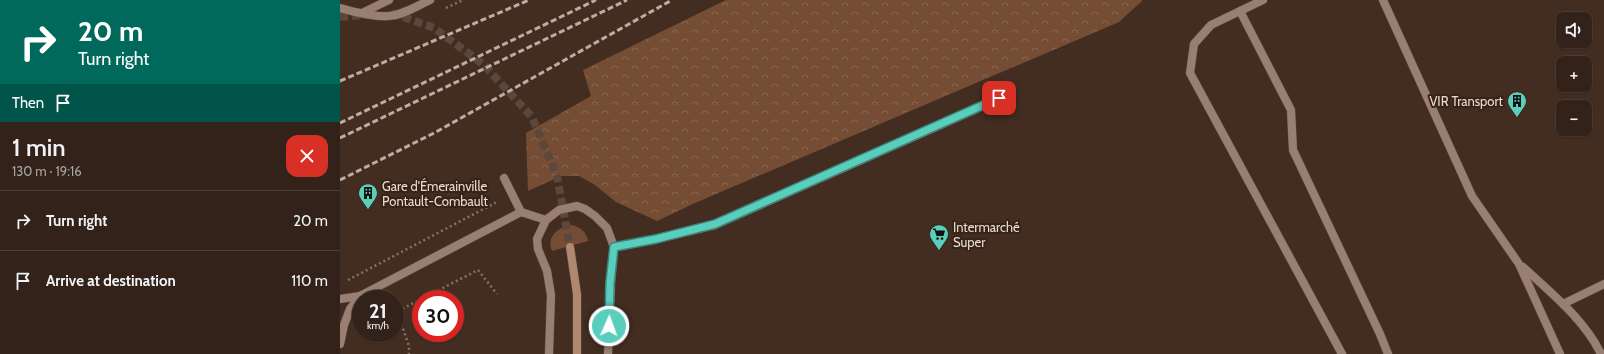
<!DOCTYPE html>
<meta charset="utf-8">
<style>
:root{--surface:#322219;--page:#3d2f26;--text:#f1f3f6;--muted:#a8a4a2;--line:#4d3f38}
body{margin:0;font-family:Cabin,sans-serif;background:var(--page);color:var(--text);height:100vh;display:flex;flex-direction:column;font-size:15px;white-space:nowrap}
*{box-sizing:border-box;margin:0}
p{font-size:13px;color:var(--muted)}
.icon{flex:none;width:22px;height:22px;fill:none;stroke:currentColor;stroke-width:2;stroke-linecap:round;stroke-linejoin:round}
.map{position:relative;flex:1;overflow:hidden}
.side{display:flex;flex-direction:column;background:var(--surface);width:340px}
.side>*{flex:none}
.hud{background:#00695c;color:#fff;overflow:hidden}
.fabs{position:absolute;left:1216px;top:12px;display:grid;gap:8px}
.fabs a{display:grid;place-items:center;width:36px;height:36px;border-radius:8px;background:var(--surface);box-shadow:0 1px 3px #0004,0 0 0 1px var(--line);font-size:20px}
.speed{position:absolute;left:12px;top:290px;display:flex;gap:8px;font-size:20px;font-weight:700;text-align:center}
.speed>*{display:grid;place-content:center;width:52px;height:52px;border-radius:50%;background:var(--surface);box-shadow:0 1px 3px #0004,0 0 0 1px var(--line);line-height:1}
.speed small{font-size:10px;font-weight:400}
.speed .limit{border:6px solid #d22;background:#fff;color:#111}
.pin{position:absolute;display:grid;place-items:center;width:34px;height:34px;color:#fff;margin:-17px;border-radius:8px;box-shadow:0 2px 6px #0006}
.me{position:absolute;width:44px;margin:-22px;rotate:2deg;stroke-linejoin:round;filter:drop-shadow(0 0 3px #0008)}
.turn{display:flex;align-items:center;gap:14px;height:84px;padding:0 12px;font-size:18px}
.turn .icon{width:52px;height:52px;stroke-width:2.5}
.turn b{display:block;font-size:28px;line-height:34px}
.then{display:flex;align-items:center;height:38px;padding:0 12px;background:#0003;gap:8px;font-size:15px}
.round{display:grid;place-items:center;flex:none;width:42px;height:42px;border-radius:12px;background:var(--page)}
.summary{display:flex;align-items:center;justify-content:space-between;height:68px;padding:0 12px}
h1{font-size:24px;font-weight:600;line-height:30px}
ul{padding:0;list-style:none}
li{display:flex;align-items:center;gap:12px;height:60px;padding:0 12px;border-top:1px solid var(--line)}
li div{flex:1}
li b{display:block;font-size:15px}
li em{font-style:normal}
main{display:flex;flex:1;min-height:0}
.map>svg:first-child{display:block}
</style>
<main>
<section class="side">
<div class="hud">
<div class="turn"><svg class="icon" aria-label="right" viewBox="0 0 24 24"><path d="M7 20v-9h11M14 6l5 5-5 5"/></svg><div><b>20 m</b>Turn right</div></div>
<div class="then">Then<svg class="icon" aria-label="arrive" viewBox="0 0 24 24"><path d="M6 21V4h12l-3 4 3 4H6"/></svg></div>
</div>
<div class="summary"><div><h1>1 min</h1><p>130 m · 19:16</p></div><a class="round" style="background:#d93025;color:#fff"><svg class="icon" aria-label="close" viewBox="0 0 24 24"><path d="M6 6l12 12M18 6L6 18"/></svg></a></div>
<ul>
<li><svg class="icon" aria-label="right" viewBox="0 0 24 24"><path d="M7 20v-9h11M14 6l5 5-5 5"/></svg><div><b>Turn right</b></div><em>20 m</em></li>
<li><svg class="icon" aria-label="arrive" viewBox="0 0 24 24"><path d="M6 21V4h12l-3 4 3 4H6"/></svg><div><b>Arrive at destination</b></div><em>110 m</em></li>
</ul>
</section>
<div class="map">
<svg width="1264" height="354" viewBox="0 0 1264 354">
<defs>
<pattern id="forest-crowns" width="20" height="18" patternUnits="userSpaceOnUse"><rect width="20" height="18" fill="#754d35"/><path d="M2 6a3 3 0 1 1 6 0M12 15a3 3 0 1 1 6 0" fill="none" stroke="#896651"/></pattern>
</defs>
<rect width="100%" height="100%" fill="#432d21"/>
<path fill="#754d35" d="M232 225C241 228 246 231 248 241L212 251C206 236 218 227 232 225Z"/>
<path fill="url(#forest-crowns)" d="M386 0H802V1L779 22 355 203 317 221 276 202 255 185 239 176H221L188 191 186 133 251 96 243 70Z"/>
<g fill="none" stroke-linecap="round" stroke-linejoin="round">
<g stroke="#5c473c" stroke-width="8" stroke-dasharray="8 4" stroke-linecap="butt">
<path d="M52 13 94 28 143 64 192 117 217 176 230 247"/>
<path d="M0 17 23 15"/>
</g>
<g stroke="#5e4c41" stroke-width="9">
<g id="lane">
<path d="M923 0 871 25 854 44 850 73 1002 354"/>
<path d="M1043 0 1132 196 1179 264 1220 354"/>
<path d="M0 8C14 12 35 17 49 16 63 15 77 6 90 0"/>
<path d="M900 11 951 110 953 150 1040 334 1048 354"/>
<path d="M22 13 49 0"/>
<path d="M164 178 181 212"/>
<path d="M274 247 316 239 375 225 659 99"/>
<path d="M1183 267C1211 293 1244 319 1261 354"/>
<path d="M0 299 20 296 181 212 206 220"/>
<path d="M1223 304 1264 284"/>
<path d="M0 344 4 325 10 309 20 296"/>
</g>
</g>
<g stroke="#5e4c41" stroke-width="9">
<path id="street" d="M209 354 211 295 207 271 198 249 197 239 206 220 219 210 237 206 245 209 255 216 267 228 274 247 271 283 268 354"/>
</g>
<g stroke="#5e4c41" stroke-width="9">
<path id="secondary" d="M230 247 237 294V354"/>
</g>
<g stroke="#857268" stroke-width="2.5" stroke-dasharray="2 3" stroke-linecap="butt">
<path d="M106 8 123 0"/>
<path d="M8 280 157 202"/>
<path d="M55 305 69 346V354"/>
<path d="M58 311 138 270 157 294"/>
</g>
<use href="#lane" stroke="#997f71" stroke-width="8"/>
<use href="#street" stroke="#997f71" stroke-width="8"/>
<use href="#secondary" stroke="#b0876f" stroke-width="8"/>
<g stroke="#bcaca3" stroke-width="3" stroke-dasharray="6 3" stroke-linecap="butt">
<path d="M0 81 189 0"/>
<path d="M0 123 256 0"/>
<path d="M0 138 287 0"/>
<path d="M0 180 96 132 332 0"/>
</g>
</g>
<g fill="none" stroke-linecap="round" stroke-linejoin="round">
<g stroke="#3a867b" stroke-width="10">
<path id="route" d="M269 326 270 283 274 247 316 239 375 224 659 98"/>
</g>
<use href="#route" stroke="#5acebd" stroke-width="7"/>
</g>
<defs>
<g id="building-pin" transform="scale(1)"><path d="M0 17L-7.5 6A9.5 9.5 0 1 1 7.5 6Z" fill="#5acebd" stroke="#382317"/><path d="M-4-6H4V6H1V3H-1V6H-4ZM-2.5-4.3h1.7v1.8h-1.7ZM.8-4.3h1.7v1.8H.8ZM-2.5-1h1.7V.8h-1.7ZM.8-1h1.7V.8H.8Z" fill="#111"/></g>
<g id="supermarket-pin" transform="scale(1)"><path d="M0 17L-7.5 6A9.5 9.5 0 1 1 7.5 6Z" fill="#5acebd" stroke="#382317"/><path d="M-6-5.5h2.5l.6 2H6L4.5 2H-2.5L-4.4-4H-6ZM-1.5 3.2a1.3 1.3 0 1 0 .1 0ZM3 3.2a1.3 1.3 0 1 0 .1 0Z" fill="#111"/></g>
</defs>
<g fill-rule="evenodd">
<use href="#building-pin" x="1177" y="101"/>
<use href="#building-pin" x="28" y="193"/>
<use href="#supermarket-pin" x="599" y="234"/>
</g>
<g text-anchor="middle" dominant-baseline="central" stroke-width="4" stroke-linejoin="round" paint-order="stroke">
<g font-size="13" fill="#e8dad2" stroke="#382317" text-anchor="start">
<text x="1163" y="101" text-anchor="end">VIR Transport</text>
<text x="42" y="186">Gare d'Émerainville<tspan x="42" dy="15">Pontault-Combault</tspan></text>
<text x="613" y="227">Intermarché<tspan x="613" dy="15">Super</tspan></text>
</g>
</g>
</svg>
<div class="fabs">
<a><svg class="icon" aria-label="sound" viewBox="0 0 24 24"><path d="M4 9h4l5-4v14l-5-4H4zM17 9q2 3 0 6"/></svg></a>
<a>+</a>
<a>−</a>
</div>
<div class="speed"><div>21<small>km/h</small></div><div class="limit">30</div></div>
<div class="pin" style="left:659px;top:98px;background:#d93025"><svg class="icon" aria-label="arrive" viewBox="0 0 24 24"><path d="M6 21V4h12l-3 4 3 4H6"/></svg></div>
<svg class="me" style="left:269px;top:326px" viewBox="-20 -20 40 40"><circle r="17" fill="#5acebd" stroke="#fff" stroke-width="3"/><path d="M0-11L8 9 0 5-8 9z" fill="#fff"/></svg>
</div>
</main>
